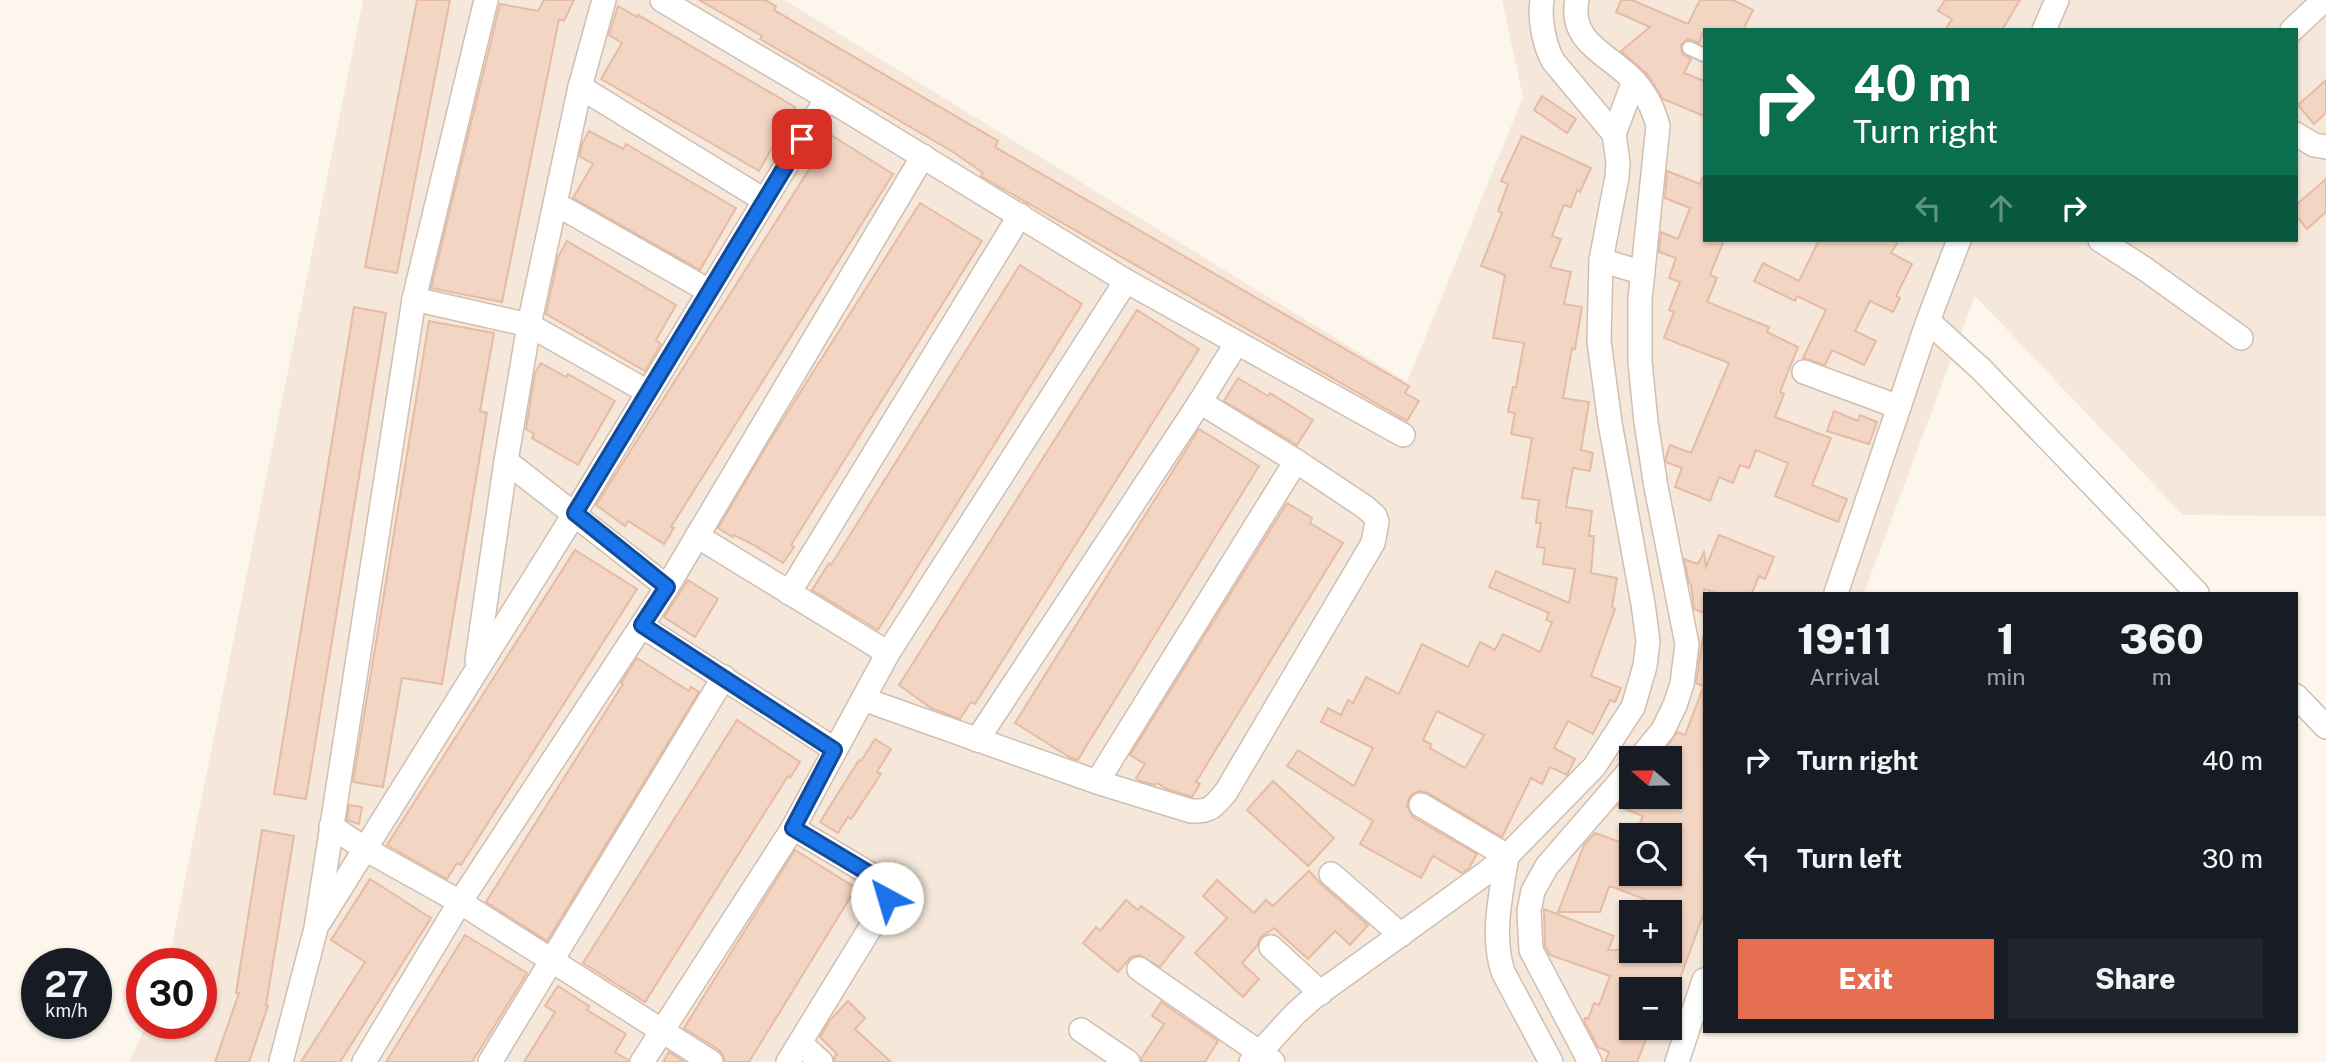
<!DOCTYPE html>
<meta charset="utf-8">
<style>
:root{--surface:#171b24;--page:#20242c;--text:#f1f3f6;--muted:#9ea1a6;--accent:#e76f51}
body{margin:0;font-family:"Public Sans",sans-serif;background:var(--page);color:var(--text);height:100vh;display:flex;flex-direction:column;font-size:26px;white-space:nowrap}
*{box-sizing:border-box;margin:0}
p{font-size:23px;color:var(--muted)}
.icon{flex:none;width:38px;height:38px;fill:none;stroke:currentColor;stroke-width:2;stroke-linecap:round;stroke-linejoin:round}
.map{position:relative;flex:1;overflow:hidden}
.drawer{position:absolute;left:1703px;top:592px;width:595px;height:441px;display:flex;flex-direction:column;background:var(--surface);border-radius:0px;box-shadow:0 2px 5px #0004}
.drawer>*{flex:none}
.hud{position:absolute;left:1703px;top:28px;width:595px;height:214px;border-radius:0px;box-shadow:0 2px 5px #0004;background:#0b6e4f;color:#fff;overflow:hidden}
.needle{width:46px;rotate:290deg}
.tools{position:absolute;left:1619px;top:746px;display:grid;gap:14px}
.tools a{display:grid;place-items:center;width:63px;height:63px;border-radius:0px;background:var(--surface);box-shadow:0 2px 5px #0004;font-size:35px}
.speed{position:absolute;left:21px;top:948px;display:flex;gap:14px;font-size:35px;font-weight:700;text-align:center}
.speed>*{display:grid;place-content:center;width:91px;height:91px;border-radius:50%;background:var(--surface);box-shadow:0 2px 5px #0004;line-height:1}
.speed small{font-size:18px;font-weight:400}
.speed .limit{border:10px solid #d22;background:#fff;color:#111}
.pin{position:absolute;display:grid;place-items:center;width:60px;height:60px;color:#fff;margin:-30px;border-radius:14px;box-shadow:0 4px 10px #0006}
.me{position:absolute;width:77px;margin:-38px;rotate:321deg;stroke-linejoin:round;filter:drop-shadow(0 0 5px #0008)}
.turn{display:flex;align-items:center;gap:24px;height:147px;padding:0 35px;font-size:32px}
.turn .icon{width:91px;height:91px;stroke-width:2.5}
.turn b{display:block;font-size:49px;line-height:60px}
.lanes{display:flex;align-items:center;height:66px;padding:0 35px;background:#0003;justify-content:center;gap:35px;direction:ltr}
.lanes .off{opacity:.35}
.eta{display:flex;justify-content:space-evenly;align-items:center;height:119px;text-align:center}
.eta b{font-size:42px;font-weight:800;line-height:49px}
.cta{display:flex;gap:14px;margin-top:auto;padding:14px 35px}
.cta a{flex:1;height:80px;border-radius:0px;background:var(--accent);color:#fff;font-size:28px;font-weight:800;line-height:80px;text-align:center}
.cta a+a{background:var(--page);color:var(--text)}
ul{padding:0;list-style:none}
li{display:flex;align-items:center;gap:21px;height:98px;padding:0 35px}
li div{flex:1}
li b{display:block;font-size:26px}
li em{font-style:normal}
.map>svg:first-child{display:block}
</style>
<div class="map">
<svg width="2326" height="1062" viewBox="0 0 2326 1062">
<rect width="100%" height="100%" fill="#fdf6ec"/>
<path fill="#f5e8da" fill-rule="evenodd" d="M363 0H784L1407 382 1523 97 1502 0H2326V516L2183 515 1975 296 1864 593H1704V1017L1688 1062H129L147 1024H201V964H168ZM1704 30H2296V240H1704ZM1631 758H1670V796H1631ZM1631 835H1670V873H1631ZM1631 912H1670V950H1631ZM1631 989H1670V1027H1631Z"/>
<g fill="#f3d5c3" stroke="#e6bba3" stroke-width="2" fill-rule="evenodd">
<path d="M417 0H450L397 273 365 267Z"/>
<path d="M544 0H574L564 21 559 19 502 302 431 288 500 4 538 11Z"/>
<path d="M699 0H765L776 6 774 10 998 141 995 147 1409 386 1405 393 1419 401 1407 421 1005 190 981 176 983 173 953 152 760 39 762 36Z"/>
<path d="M1621 0H1632L1688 24 1700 0H1733L1753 10 1743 30H1704L1699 43 1688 39 1681 45 1682 54 1691 59 1684 73 1704 81V116L1663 99 1647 74 1621 51 1650 27 1616 12Z"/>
<path d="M1945 0H2020L2002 30H1945L1952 19 1938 11Z"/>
<path d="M618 6 637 17 638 15 795 107 759 171 601 79 622 43 609 35Z"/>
<path d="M2326 80V113L2314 124 2298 105Z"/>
<path d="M1542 96 1576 119 1567 133 1534 110Z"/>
<path d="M589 131 623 149 626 144 736 208 700 270 573 198 593 164 579 156 583 142Z"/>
<path d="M831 135 893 174 671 527 674 528 664 544 628 521 625 526 596 505Z"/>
<path d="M1522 136 1591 168 1580 192 1577 190 1571 207 1564 205 1552 236 1561 239 1550 267 1571 272 1564 304 1582 307 1575 349 1572 348 1563 398 1589 402 1581 450 1593 453 1590 471 1573 468 1566 507 1592 511 1589 536H1594L1591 573 1617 578 1612 607 1615 609 1591 676 1621 688 1615 702 1610 700 1593 734 1568 721 1554 748 1575 759 1567 775 1550 767 1542 784 1531 778 1502 837 1428 793 1420 791 1414 793 1409 798 1407 806 1413 817 1477 854 1469 868 1462 873 1433 856 1421 878 1360 844 1373 821 1287 766 1298 750 1354 786 1373 748 1321 722 1328 708 1341 715 1348 700 1353 703 1366 677 1399 694 1422 644 1468 667 1480 642 1495 650 1503 634 1540 652 1552 622 1546 620 1549 613 1489 587 1496 571 1569 603 1575 569 1543 564 1545 548 1537 547 1541 523H1536L1539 500 1522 498 1532 438 1511 434 1515 413 1508 412 1513 387H1516L1524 343 1493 338 1505 275 1481 266 1502 213 1498 211 1508 184 1501 181ZM1437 711 1484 735 1465 768 1430 748 1431 744 1423 740Z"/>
<path d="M1667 171 1700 184 1704 175V240H1724L1710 275 1717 278 1707 302 1769 327 1767 332 1798 347 1780 392 1784 394 1775 417 1831 438 1812 485 1847 499 1838 522 1775 496 1788 463 1756 450 1749 468 1740 465 1733 483 1719 477 1710 501 1675 487 1682 468 1666 462V457L1670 445 1691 453 1729 363 1664 338 1674 312 1669 310 1680 282 1669 278 1676 258 1659 252 1661 232 1678 239 1690 208 1665 198Z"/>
<path d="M2326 179V212L2307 229 2296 216V205Z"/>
<path d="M920 203 982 241 791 545 794 547 783 563 752 544 734 535 733 537 718 528 767 445Z"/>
<path d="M1819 240H1899L1891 253 1912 264 1896 296 1900 298 1893 312 1870 301 1855 331 1876 341 1864 365 1832 350 1825 365 1803 358 1826 310 1797 296 1795 301 1754 281 1763 263 1799 281Z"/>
<path d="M567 241 676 305 656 340 661 344 645 371 546 314 558 257Z"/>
<path d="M1020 265 1082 304 878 630 812 590 829 563 831 565Z"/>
<path d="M354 307 386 313 306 799 274 794Z"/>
<path d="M1137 310 1199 349 975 704 971 702 960 719 931 708 899 685Z"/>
<path d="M429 321 494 333 480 411 487 413 442 684 402 678 383 787 353 782Z"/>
<path d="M541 363 566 377 568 374 615 401 578 465 532 438 534 434 526 429 535 373Z"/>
<path d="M1238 378 1268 396 1270 393 1313 420 1297 445 1224 401Z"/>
<path d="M1834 411 1858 421 1860 415 1877 422 1869 444 1827 431Z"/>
<path d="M1199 429 1259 466 1082 753 1078 760 1071 758 1015 723Z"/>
<path d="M1287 503 1312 518 1310 523 1343 543 1196 782 1200 784 1192 797 1167 789 1157 783 1155 785 1140 781 1136 778 1145 764 1130 755Z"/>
<path d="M1719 535 1774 557 1765 579 1759 576 1752 593H1716L1704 589V613L1694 609 1691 584 1689 583 1684 559 1698 564 1704 552 1706 567Z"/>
<path d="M575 550 637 589 461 865 457 863 447 879 387 845Z"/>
<path d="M688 580 718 599 695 637 664 617Z"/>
<path d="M1703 637H1704V686L1696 683Z"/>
<path d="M637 658 689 691 691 687 699 692 547 941 486 902 623 684 621 683Z"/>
<path d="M1703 688 1704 913 1676 989H1652L1631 981V1027H1651L1637 1062H1605L1609 1052 1598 1047 1584 1021 1585 1018 1588 1019 1594 1003 1599 1005 1610 976 1550 955 1545 946 1544 909 1614 936 1608 950H1670V912H1644L1649 901 1613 887H1609L1600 912H1558L1584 845 1595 833 1631 846V873H1670V835H1635L1643 816 1618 806 1626 796H1648L1670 805V753L1664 751 1677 732 1685 735Z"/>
<path d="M737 720 800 762 790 778 788 776 645 1002 583 963Z"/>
<path d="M875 739 891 749 877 772 881 774 851 819 848 817 838 833 820 822 859 760 861 761Z"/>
<path d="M1273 781 1334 838 1308 866 1247 810Z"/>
<path d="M349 805 362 807 359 824 347 820Z"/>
<path d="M262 830 294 836 266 1005 268 1006 249 1062H215L239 993H236Z"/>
<path d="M795 850 856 888 749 1062H725L723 1055 719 1050 684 1028Z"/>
<path d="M1309 871 1322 885 1368 925 1350 945 1335 931 1308 959 1274 928 1260 938 1257 946 1242 963 1259 979 1243 997 1195 953 1227 918 1203 896 1217 880 1254 913 1266 900 1273 906Z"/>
<path d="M370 879 431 918 340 1062H301L365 962 331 940Z"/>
<path d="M1126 900 1138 910 1141 906 1184 937 1160 967 1139 955 1131 957 1118 972 1083 943 1096 927 1100 931Z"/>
<path d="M465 935 527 973 487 1038 472 1062H386Z"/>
<path d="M558 986 589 1006 587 1010 626 1034 615 1052 628 1060V1062H524L555 1012 545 1006Z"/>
<path d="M848 1001 865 1018 855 1029 891 1062H835L834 1057 837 1054 820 1037 830 1020Z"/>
<path d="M1161 1002 1218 1041 1205 1062H1142L1141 1059 1164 1024 1152 1016Z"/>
<path d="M669 1052 685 1062H663Z"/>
</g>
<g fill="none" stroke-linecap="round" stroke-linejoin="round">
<g stroke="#d1beb0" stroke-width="16">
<path id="lane" d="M1689 48 1704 55"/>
</g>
<g stroke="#d1beb0" stroke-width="26">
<g id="street">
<path d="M662 0 827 98 1126 281 1403 435"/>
<path d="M1577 0C1568 44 1612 55 1636 83 1648 98 1653 108 1658 126L1640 299V362L1646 422 1656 487 1687 644 1682 684 1675 705 1663 730 1640 758"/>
<path d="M2044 30 2057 0"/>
<path d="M2292 30 2324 0"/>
<path d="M580 87 764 200"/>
<path d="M1614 134 1634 81"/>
<path d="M2296 134 2314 145 2326 147"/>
<path d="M556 204 709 291"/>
<path d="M2100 240 2145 269 2241 338"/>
<path d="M1601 260 1643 273"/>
<path d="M414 299 529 325 648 392"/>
<path d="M1928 321 1981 369 2197 593"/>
<path d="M1804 372 1899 407"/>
<path d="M506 461 667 587"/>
<path d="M697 536 888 653"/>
<path d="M789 593 1020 215"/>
<path d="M1836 593 1928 321 1959 240"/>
<path d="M642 626 834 749"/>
<path d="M477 660 506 461 529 325 580 87 604 0"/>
<path d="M2296 696 2326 727"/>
<path d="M863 699 1097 782 1191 811C1211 812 1214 806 1226 792L1373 543 1377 522 1375 516 1365 507 1296 461 1200 402"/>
<path d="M977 740 1200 402 1236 344"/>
<path d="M1097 782 1296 461"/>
<path d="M1421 805 1507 856"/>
<path d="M331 826 365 849 460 902 711 1062"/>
<path d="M1507 856C1501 895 1491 934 1503 972L1551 1062"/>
<path d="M1331 874 1401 935"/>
<path d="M320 921 575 513 827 98"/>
<path d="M1271 947 1321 993"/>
<path d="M1139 969 1273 1062"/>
<path d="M1081 1030 1128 1062"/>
<path d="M801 1044 821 1062"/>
<path d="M281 1062 316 928 414 299 486 0"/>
<path d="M364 1062 460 902 667 587 923 156"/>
<path d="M490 1062 724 677"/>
<path d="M642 1062 793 828 888 653 1126 281"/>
<path d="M788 1062 885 904C889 891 885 885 875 877L793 828"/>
<path d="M1251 1062 1295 1014 1314 997 1486 873 1507 856 1594 767 1633 707 1645 666 1648 641 1643 604 1610 423 1599 341 1601 260 1617 177 1618 162 1614 134 1553 61C1544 44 1539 19 1542 0"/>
<path d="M1590 1062 1531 950 1529 911 1533 891 1547 866 1631 769"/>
<path d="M1677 1062 1704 980"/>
</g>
</g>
<use href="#lane" stroke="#fff" stroke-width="12"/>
<use href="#street" stroke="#fff" stroke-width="23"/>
</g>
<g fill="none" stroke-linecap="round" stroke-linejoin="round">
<g stroke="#114b97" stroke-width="18">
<path id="route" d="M802 139 575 513 667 587 642 625 834 750 793 828 875 877 884 885 887 898"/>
</g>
<use href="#route" stroke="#1a73e8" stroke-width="12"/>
</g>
</svg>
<div class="tools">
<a><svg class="needle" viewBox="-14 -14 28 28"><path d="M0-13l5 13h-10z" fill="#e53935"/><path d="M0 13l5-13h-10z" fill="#9ea1a6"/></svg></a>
<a><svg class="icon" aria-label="search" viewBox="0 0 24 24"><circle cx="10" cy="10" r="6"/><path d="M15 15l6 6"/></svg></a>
<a>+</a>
<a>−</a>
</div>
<div class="speed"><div>27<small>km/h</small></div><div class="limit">30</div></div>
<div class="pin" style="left:802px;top:139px;background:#d93025"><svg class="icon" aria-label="arrive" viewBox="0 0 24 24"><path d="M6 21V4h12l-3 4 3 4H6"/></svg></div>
<svg class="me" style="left:887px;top:898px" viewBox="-20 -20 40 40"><circle r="19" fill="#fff"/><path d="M0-13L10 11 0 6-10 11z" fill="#1a73e8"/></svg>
<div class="hud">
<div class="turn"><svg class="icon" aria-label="right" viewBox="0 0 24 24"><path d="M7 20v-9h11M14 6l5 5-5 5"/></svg><div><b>40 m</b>Turn right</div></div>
<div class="lanes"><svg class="icon off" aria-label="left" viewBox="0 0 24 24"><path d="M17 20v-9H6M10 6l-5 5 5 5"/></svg><svg class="icon off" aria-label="ahead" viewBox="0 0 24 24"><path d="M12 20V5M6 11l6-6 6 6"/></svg><svg class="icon" aria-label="right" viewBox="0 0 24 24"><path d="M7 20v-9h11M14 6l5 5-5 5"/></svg></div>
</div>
<section class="drawer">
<div class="eta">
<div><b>19:11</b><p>Arrival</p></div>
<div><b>1</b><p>min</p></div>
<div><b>360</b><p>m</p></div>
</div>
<ul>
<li><svg class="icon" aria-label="right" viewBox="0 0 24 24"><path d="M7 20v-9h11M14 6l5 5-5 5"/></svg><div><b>Turn right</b></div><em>40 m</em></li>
<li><svg class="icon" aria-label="left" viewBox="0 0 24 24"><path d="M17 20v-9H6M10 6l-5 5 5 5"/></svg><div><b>Turn left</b></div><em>30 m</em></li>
</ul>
<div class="cta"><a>Exit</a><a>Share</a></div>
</section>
</div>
